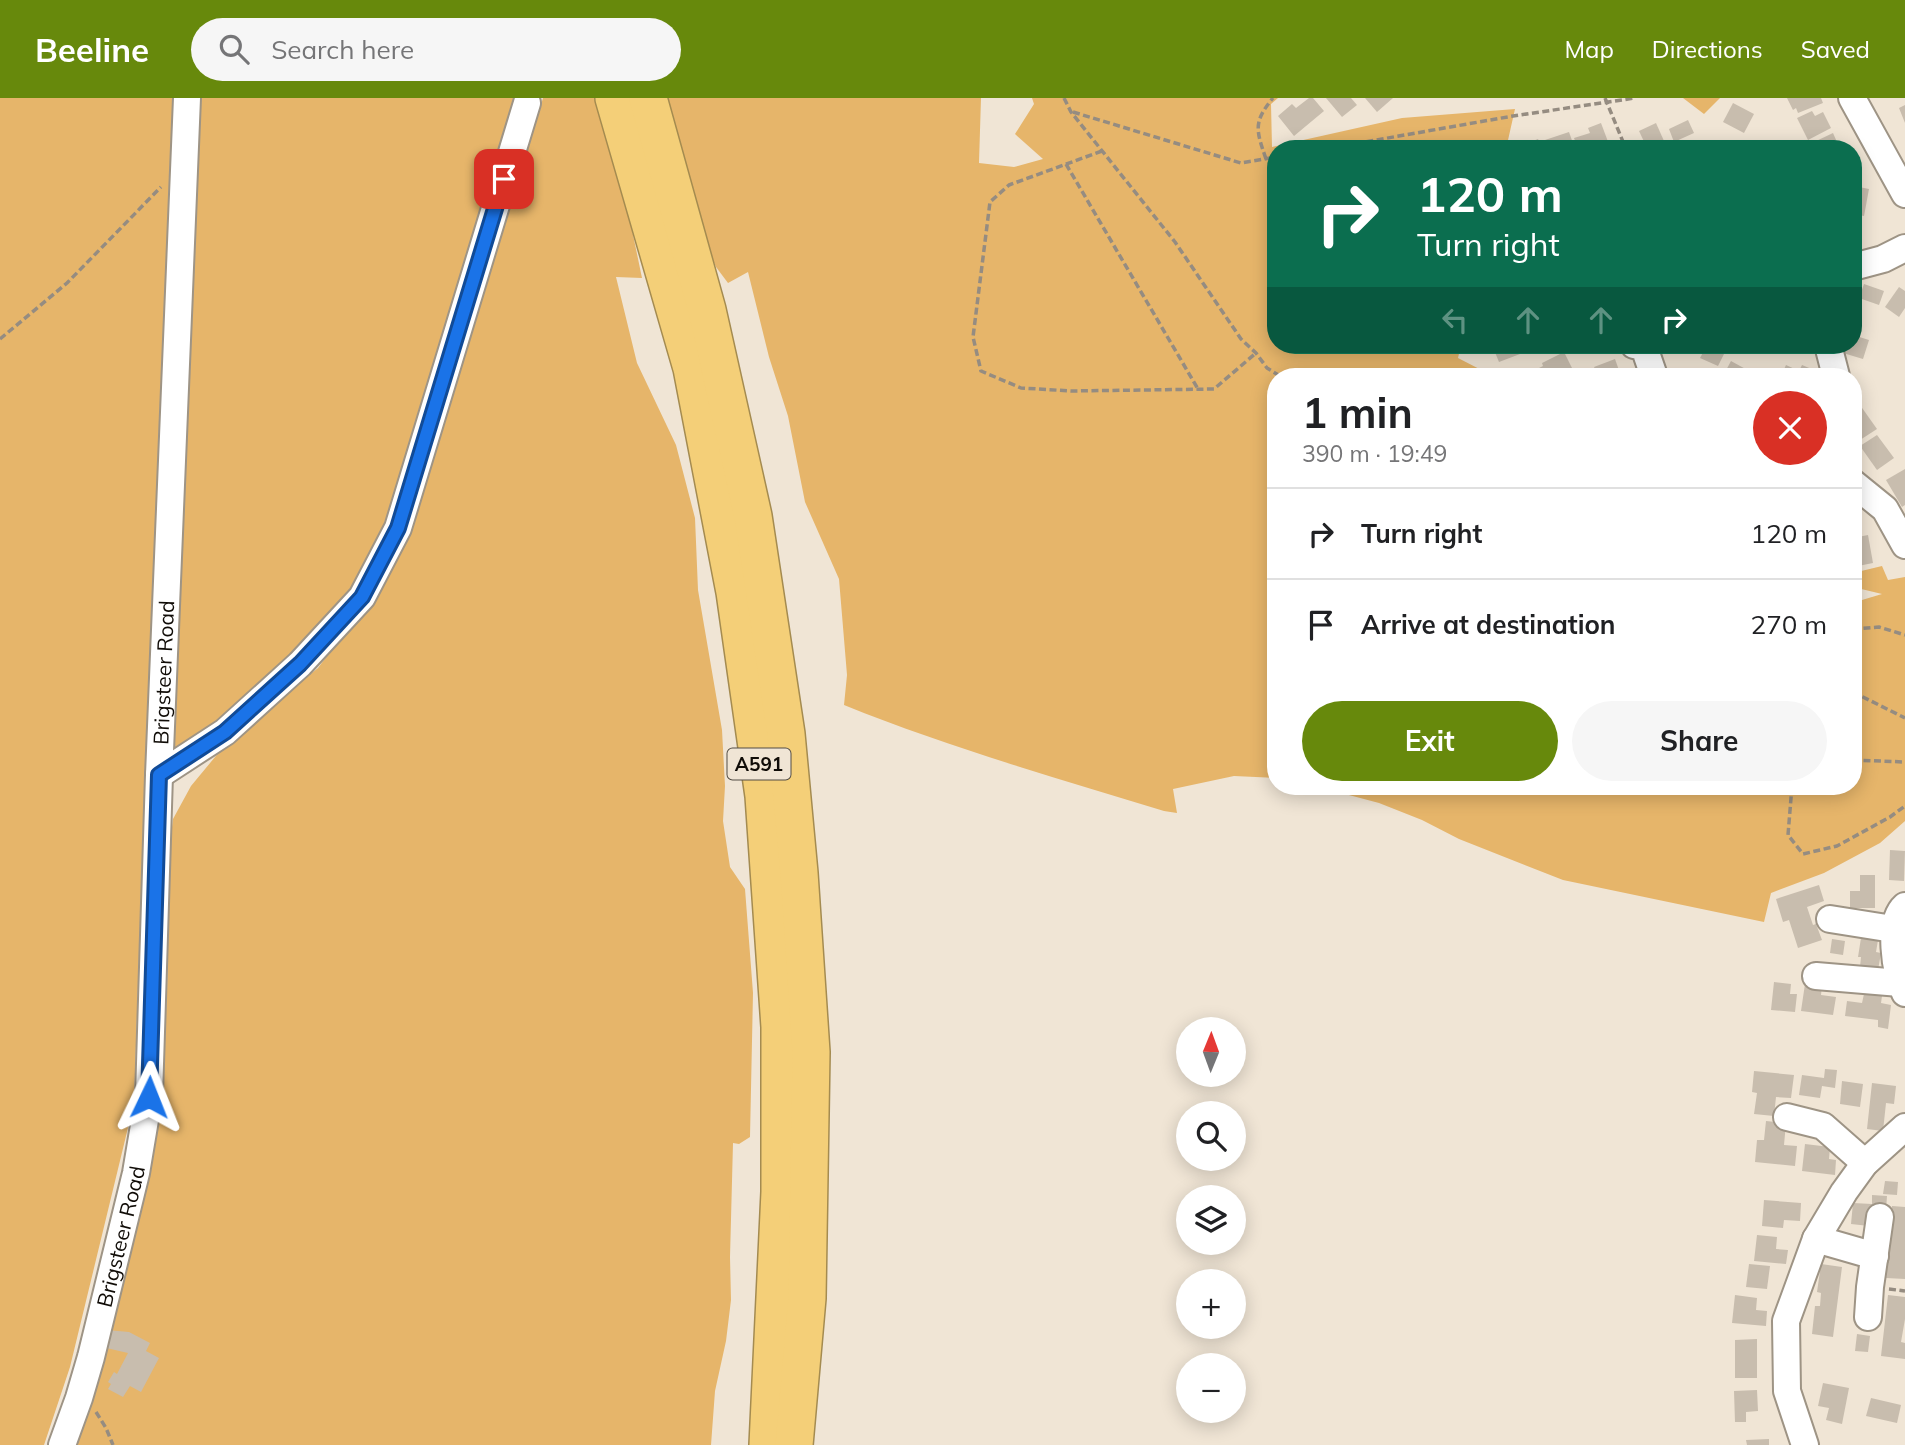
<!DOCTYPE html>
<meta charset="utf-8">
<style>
:root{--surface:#fff;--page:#f6f6f6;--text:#202124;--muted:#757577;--line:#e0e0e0;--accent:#67890c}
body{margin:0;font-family:Mulish,sans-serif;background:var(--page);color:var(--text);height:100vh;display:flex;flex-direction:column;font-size:26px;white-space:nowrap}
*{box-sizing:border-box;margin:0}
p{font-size:23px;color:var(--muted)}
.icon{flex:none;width:38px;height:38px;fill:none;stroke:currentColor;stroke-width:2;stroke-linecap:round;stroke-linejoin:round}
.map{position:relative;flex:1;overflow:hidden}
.details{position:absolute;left:1267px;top:270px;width:595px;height:427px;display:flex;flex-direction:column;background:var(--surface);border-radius:28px;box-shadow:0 4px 18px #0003}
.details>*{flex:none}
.hud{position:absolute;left:1267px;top:42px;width:595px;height:214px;border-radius:28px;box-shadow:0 4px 18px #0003;background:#0b6e4f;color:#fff;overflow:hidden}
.needle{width:46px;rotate:1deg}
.buttons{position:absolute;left:1176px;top:919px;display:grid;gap:14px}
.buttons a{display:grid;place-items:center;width:70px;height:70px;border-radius:50%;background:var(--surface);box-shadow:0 4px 18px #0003;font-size:35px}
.pin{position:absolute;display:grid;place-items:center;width:60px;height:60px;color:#fff;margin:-30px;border-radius:14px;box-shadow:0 4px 10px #0006}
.me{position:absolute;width:77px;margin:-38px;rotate:2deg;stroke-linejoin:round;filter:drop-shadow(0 0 5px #0008)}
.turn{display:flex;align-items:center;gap:24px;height:147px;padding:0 35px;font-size:32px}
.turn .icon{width:91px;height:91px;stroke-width:2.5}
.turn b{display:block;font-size:49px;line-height:60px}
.lanes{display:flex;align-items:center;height:66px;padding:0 35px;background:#0003;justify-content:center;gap:35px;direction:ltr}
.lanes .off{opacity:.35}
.round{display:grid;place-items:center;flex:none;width:74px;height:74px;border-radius:37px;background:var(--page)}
.headline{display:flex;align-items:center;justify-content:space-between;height:119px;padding:0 35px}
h1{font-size:42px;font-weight:700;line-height:52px}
.action{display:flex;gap:14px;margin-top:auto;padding:14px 35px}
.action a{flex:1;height:80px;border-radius:42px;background:var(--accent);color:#fff;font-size:28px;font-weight:700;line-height:80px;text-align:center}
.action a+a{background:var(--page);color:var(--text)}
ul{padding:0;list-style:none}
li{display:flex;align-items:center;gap:21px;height:91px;padding:0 35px;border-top:2px solid var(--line)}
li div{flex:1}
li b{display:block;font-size:26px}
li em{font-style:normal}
header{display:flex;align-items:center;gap:42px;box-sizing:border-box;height:98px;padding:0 35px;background:var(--accent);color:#fff}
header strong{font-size:33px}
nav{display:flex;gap:38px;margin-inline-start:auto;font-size:24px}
.search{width:490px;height:63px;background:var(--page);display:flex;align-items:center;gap:18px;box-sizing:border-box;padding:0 24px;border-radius:38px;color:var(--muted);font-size:26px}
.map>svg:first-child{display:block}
</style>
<header>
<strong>Beeline</strong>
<div class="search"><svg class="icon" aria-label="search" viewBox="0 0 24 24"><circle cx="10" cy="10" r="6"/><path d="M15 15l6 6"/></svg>Search here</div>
<nav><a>Map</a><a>Directions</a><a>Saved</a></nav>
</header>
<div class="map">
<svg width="1905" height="1347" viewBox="0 0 1905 1347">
<rect width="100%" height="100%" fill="#f0e5d5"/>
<g fill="#e6b56a">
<path d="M0 0H179L139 860 134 1005 70 1269 44 1347H0Z"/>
<path d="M199 0H515L418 335 389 420 350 493 298 550 178 657 171 640 198 76Z"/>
<path d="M543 0H594L620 74 642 180 616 179 637 265 676 347 695 420 698 492 722 632 725 688 723 723 730 769 745 791 753 895 750 1039 739 1046 733 1045 730 1159 731 1202 726 1243 715 1293 711 1347H73L160 1010 167 895 170 745 173 721 191 688 220 653 255 620 318 570 386 479 416 419Z"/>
<path d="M658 0H981L979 65 1014 69 1043 61 1015 36 1034 6 1032 0H1278L1271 6 1272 49 1402 20 1515 11 1506 51H1276V247H1461L1458 260 1493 278H1276V680L1234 678 1173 691 1177 715 1164 713C1056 680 948 649 844 607L847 577 839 481 805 404 788 318 769 259 748 174 728 185 716 169 701 134Z"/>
<path d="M1683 0H1720L1704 16Z"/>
<path d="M1882 468 1888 482 1905 479V723L1880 745 1824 775 1771 795 1764 824 1563 782 1459 741 1422 722 1379 705 1315 688H1853V496L1862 502 1882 496 1853 489V475Z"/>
</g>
<g fill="#c8bdae">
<path d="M1309 0H1313L1324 13 1294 38 1278 18 1292 6 1296 10Z"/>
<path d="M1326 0H1351L1357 7 1342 19Z"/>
<path d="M1365 0H1393L1377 14Z"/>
<path d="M1787 0H1821L1823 5 1798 15 1796 10 1793 12Z"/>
<path d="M1733 5 1754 16 1744 35 1723 24Z"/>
<path d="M1905 7V25L1899 10Z"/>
<path d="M1812 13 1815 18 1823 14 1831 30 1808 42 1797 20Z"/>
<path d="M1688 22 1694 35 1674 44 1669 31Z"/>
<path d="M1601 25 1610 49 1604 51H1578L1574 40 1590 35 1588 30Z"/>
<path d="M1656 25 1664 43 1647 50 1639 33Z"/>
<path d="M1569 34 1575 51H1548L1545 42Z"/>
<path d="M1833 35 1840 51H1814L1812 45Z"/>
<path d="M1538 41 1543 51H1519L1518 49Z"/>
<path d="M1750 45 1753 51H1737Z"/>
<path d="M1854 88 1869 91 1864 118 1853 116Z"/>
<path d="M1864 186 1884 193 1879 207 1859 200Z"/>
<path d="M1899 189 1905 193V210L1899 219 1885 209Z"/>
<path d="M1853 237 1869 242 1863 261 1843 255 1846 247H1853Z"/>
<path d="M1492 247H1526L1528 253 1499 264Z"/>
<path d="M1707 247H1724L1720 254 1724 256 1718 268 1700 260Z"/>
<path d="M1564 254 1575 276 1570 278H1539L1535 272 1543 268 1542 265Z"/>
<path d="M1615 261 1621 278H1598L1594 269Z"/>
<path d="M1731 263 1751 274 1748 278H1729L1724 276Z"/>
<path d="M1786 267 1799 273 1802 267 1814 272 1812 278H1781Z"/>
<path d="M1860 307 1877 331 1860 342 1853 333V312Z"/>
<path d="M1877 337 1894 360 1877 372 1860 348Z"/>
<path d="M1905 371V407L1902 409 1886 382Z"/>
<path d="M1868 437 1873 465 1853 469V440Z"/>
<path d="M1890 752 1905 753 1904 783 1889 782Z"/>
<path d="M1860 777H1875V810H1850V793H1860Z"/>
<path d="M1819 787 1824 803 1807 809 1813 827 1816 826 1822 842 1798 850 1789 822 1783 824 1776 801Z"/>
<path d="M1861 840 1878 842 1876 854 1881 855 1878 872 1860 869 1861 859H1858Z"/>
<path d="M1832 841 1845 843 1843 857 1830 855Z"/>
<path d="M1774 884 1791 886 1790 896H1797L1795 914 1771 912Z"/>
<path d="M1805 886 1822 888 1821 897 1836 899 1833 917 1801 913Z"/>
<path d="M1864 896 1882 898 1881 905 1891 907 1888 931 1878 929V922L1845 918 1847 903 1862 905Z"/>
<path d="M1825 971 1837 972 1835 990 1822 988 1820 1000 1799 997 1802 977 1824 980Z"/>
<path d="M1754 973 1794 977 1791 1000 1776 999 1774 1018 1754 1016 1757 995 1752 994Z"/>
<path d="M1842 983 1863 986 1860 1009 1840 1006Z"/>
<path d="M1872 985 1896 988 1894 1006 1886 1005 1883 1033 1867 1031Z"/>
<path d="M1766 1023 1786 1025 1784 1047 1797 1048 1795 1068 1755 1064 1757 1042H1764Z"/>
<path d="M1805 1046 1830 1049 1829 1061 1836 1062 1835 1077 1802 1073Z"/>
<path d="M1885 1083 1898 1084 1897 1097 1883 1096Z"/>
<path d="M1872 1097 1887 1098 1886 1112 1869 1128 1851 1126 1853 1105 1872 1106Z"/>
<path d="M1764 1102 1801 1105 1800 1123 1784 1122 1783 1130 1762 1128Z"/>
<path d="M1892 1108 1905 1109V1181L1886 1180Z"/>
<path d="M1757 1137 1777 1139 1776 1151 1788 1152 1786 1166 1754 1163Z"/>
<path d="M1749 1166 1770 1168 1767 1191 1746 1189Z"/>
<path d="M1821 1166 1842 1169 1833 1239 1812 1236 1815 1208H1820L1821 1195 1817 1194Z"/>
<path d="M1735 1197 1757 1200 1756 1212 1767 1213 1766 1228 1732 1225Z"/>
<path d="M1888 1197 1905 1199V1221L1901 1244 1905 1245V1261L1881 1258Z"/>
<path d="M107 1232 129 1234 150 1245 146 1253 159 1260 141 1294 130 1288 123 1299 108 1291 111 1286 108 1284 114 1274 117 1276 128 1255 102 1249Z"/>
<path d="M1857 1236 1870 1238 1868 1254 1855 1253Z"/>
<path d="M1757 1241V1280H1735V1242Z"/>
<path d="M1823 1285 1849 1290 1842 1326 1826 1322 1829 1310 1818 1308Z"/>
<path d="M1757 1292 1758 1313 1746 1314V1324H1735L1734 1293Z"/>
<path d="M1871 1300 1901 1307 1897 1325 1866 1318Z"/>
<path d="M1769 1341V1347H1747L1746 1342Z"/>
</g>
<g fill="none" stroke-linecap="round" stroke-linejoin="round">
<g stroke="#9e9485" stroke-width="30">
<g id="minor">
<path d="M1852 0 1905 96"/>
<path d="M1853 169 1883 161 1905 150"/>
<path d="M1634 247 1644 249 1654 278"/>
<path d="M1828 247 1836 278"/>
<path d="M1853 385 1885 411 1905 447"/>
<path d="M159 677 225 634 300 566 362 499 398 430 527 5"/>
<path d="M1905 808C1887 824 1895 874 1905 895"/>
<path d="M1830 821 1893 831"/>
<path d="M1816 878 1900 885"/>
<path d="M1787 1019 1823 1028 1865 1065"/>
<path d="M1816 1141 1875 1158"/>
<path d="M1868 1219 1870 1189 1880 1119"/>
<path id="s1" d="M62 1347 79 1300 91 1259 136 1075 149 998 159 677 187 0"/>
<path d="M1805 1347 1787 1293 1786 1223 1816 1141 1844 1094 1865 1065 1905 1029"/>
</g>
</g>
<g stroke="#a48b50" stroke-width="40">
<g id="highway">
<path d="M614 0 692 270 735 494 764 698 780 929V1094L768 1347"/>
<path d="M648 0 707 212 753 418 786 636 799 775 811 954 807 1200 794 1347"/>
</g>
</g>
<g stroke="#958c81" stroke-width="3.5" stroke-dasharray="7 3.5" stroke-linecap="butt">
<path d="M1064 0 1071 14 1175 144 1241 241 1256 255 1267 270 1280 278"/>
<path d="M1605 0 1626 51"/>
<path d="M1073 14 1241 65 1276 59"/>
<path d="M1325 51 1513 18 1635 0"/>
<path d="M1102 53 1009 87 990 104 973 239 981 273 1021 290 1071 293 1214 291 1256 255"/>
<path d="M1266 61C1256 32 1253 24 1273 0"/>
<path d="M1066 66 1198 291"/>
<path d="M0 241 67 185 161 89"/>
<path d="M1853 531 1879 529 1905 537"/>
<path d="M1853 594 1905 620"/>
<path d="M1853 662 1905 664"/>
<path d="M1792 688 1788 737 1803 756 1837 748 1890 719 1905 708"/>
<path d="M1889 1191 1905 1193"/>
<path d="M96 1314 106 1330 113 1347"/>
</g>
<use href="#minor" stroke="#fff" stroke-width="26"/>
<use href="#highway" stroke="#f4cf78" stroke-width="37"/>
</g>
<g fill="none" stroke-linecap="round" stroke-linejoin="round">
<g stroke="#114b97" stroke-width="18">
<path id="route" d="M149 999 159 677 225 634 300 566 362 499 398 430 504 81"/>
</g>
<use href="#route" stroke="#1a73e8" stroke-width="12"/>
</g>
<g text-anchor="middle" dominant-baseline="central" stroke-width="5" stroke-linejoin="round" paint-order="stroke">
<rect fill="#f0e5d5" stroke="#534d45" stroke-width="2" x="727.5" y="650.5" width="63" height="31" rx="5"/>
<g font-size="19" font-weight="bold" fill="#100c07">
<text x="759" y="666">A591</text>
</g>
<g font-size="21" fill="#100c07" stroke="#f0e5d5">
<text stroke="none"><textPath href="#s1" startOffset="784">Brigsteer Road</textPath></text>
<text stroke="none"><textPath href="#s1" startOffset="217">Brigsteer Road</textPath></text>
</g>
</g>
</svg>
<div class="buttons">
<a><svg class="needle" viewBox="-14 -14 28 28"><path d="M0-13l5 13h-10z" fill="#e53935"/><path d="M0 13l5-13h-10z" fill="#757577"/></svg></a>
<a><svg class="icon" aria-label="search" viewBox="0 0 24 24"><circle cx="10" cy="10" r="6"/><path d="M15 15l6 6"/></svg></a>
<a><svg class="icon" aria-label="layers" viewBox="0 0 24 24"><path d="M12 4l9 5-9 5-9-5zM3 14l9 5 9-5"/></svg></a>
<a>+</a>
<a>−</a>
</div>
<div class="pin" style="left:504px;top:81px;background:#d93025"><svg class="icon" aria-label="arrive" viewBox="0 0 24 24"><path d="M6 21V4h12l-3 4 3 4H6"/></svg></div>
<svg class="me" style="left:149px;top:999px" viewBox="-20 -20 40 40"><path d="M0-17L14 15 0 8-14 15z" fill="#1a73e8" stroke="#fff" stroke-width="4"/></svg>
<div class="hud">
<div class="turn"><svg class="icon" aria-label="right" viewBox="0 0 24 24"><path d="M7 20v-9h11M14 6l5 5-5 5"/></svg><div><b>120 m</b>Turn right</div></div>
<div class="lanes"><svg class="icon off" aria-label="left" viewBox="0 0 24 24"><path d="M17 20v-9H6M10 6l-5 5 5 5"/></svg><svg class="icon off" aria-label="ahead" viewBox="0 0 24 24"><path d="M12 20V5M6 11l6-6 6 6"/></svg><svg class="icon off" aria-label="ahead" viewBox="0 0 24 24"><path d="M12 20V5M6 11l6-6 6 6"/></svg><svg class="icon" aria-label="right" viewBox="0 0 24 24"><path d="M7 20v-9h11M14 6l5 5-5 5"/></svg></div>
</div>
<section class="details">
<div class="headline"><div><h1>1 min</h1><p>390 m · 19:49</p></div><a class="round" style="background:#d93025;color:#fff"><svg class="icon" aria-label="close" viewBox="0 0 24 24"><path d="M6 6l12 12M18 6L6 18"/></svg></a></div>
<ul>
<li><svg class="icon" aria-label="right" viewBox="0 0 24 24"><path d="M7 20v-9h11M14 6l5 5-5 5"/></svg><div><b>Turn right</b></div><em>120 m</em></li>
<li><svg class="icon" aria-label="arrive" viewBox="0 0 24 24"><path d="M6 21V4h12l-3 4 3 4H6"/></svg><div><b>Arrive at destination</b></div><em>270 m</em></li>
</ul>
<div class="action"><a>Exit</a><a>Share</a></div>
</section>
</div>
